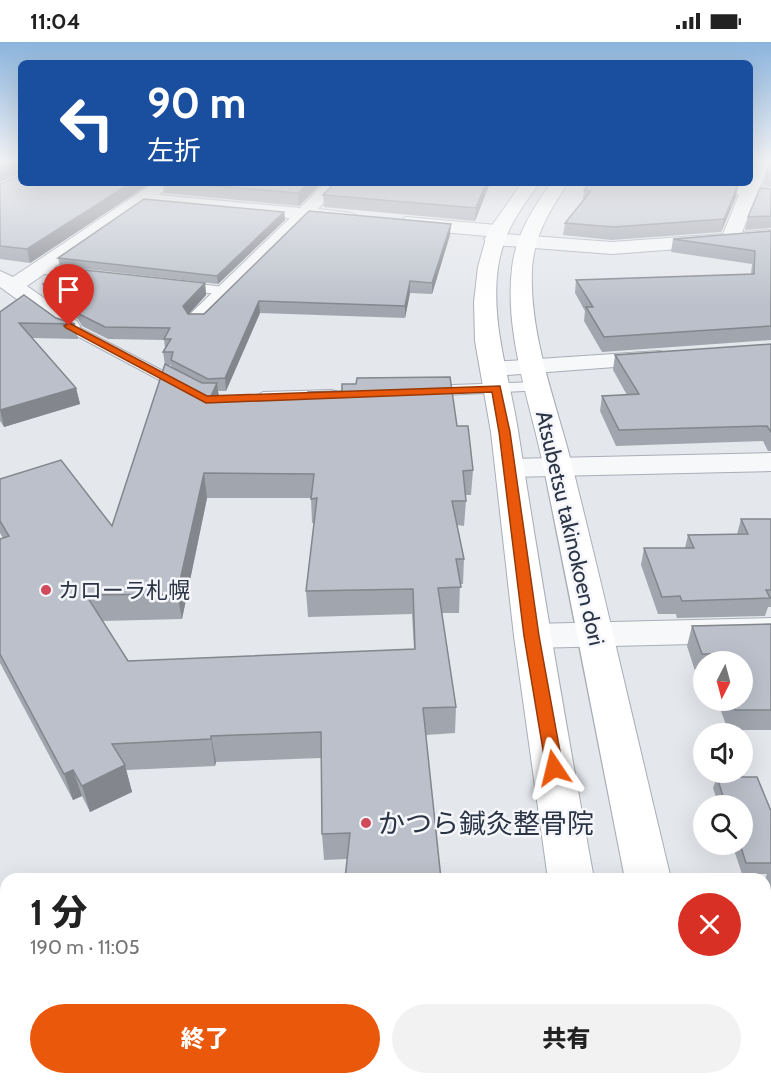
<!DOCTYPE html>
<html lang="ja">
<meta charset="utf-8">
<style>
:root{--surface:#fff;--page:#f2f2f2;--text:#222;--muted:#767676;--accent:#ea580c}
body{margin:0;font-family:Cabin,"Noto Sans JP",sans-serif;background:var(--page);color:var(--text);height:100vh;display:flex;flex-direction:column;font-size:22px;white-space:nowrap}
*{box-sizing:border-box;margin:0}
p{font-size:20px;color:var(--muted)}
.icon{flex:none;width:33px;height:33px;fill:none;stroke:currentColor;stroke-width:2;stroke-linecap:round;stroke-linejoin:round}
.map{position:relative;flex:1;overflow:hidden}
.details{position:absolute;left:0px;top:831px;width:771px;height:212px;display:flex;flex-direction:column;background:var(--surface);border-radius:18px 18px 0 0;box-shadow:0 6px 24px #0002}
.details>*{flex:none}
.banner{position:absolute;left:18px;top:18px;width:735px;height:126px;border-radius:9px;box-shadow:0 6px 24px #0002;background:#1a4fa0;color:#fff;overflow:hidden}
.needle{width:39px;rotate:186deg}
.controls{position:absolute;left:693px;top:609px;display:grid;gap:12px}
.controls a{display:grid;place-items:center;width:60px;height:60px;border-radius:50%;background:var(--surface);box-shadow:0 6px 24px #0002;font-size:30px}
.pin{position:absolute;display:grid;place-items:center;width:51px;height:51px;color:#fff;margin:-62px -26px;border-radius:50% 50% 50% 0;rotate:-45deg;box-shadow:0 0 6px #0007}
.pin .icon{rotate:45deg}
.me{position:absolute;width:66px;margin:-33px;rotate:350deg;stroke-linejoin:round;filter:drop-shadow(0 0 4px #0008)}
.turn{display:flex;align-items:center;gap:21px;height:126px;padding:0 30px;font-size:27px}
.turn .icon{width:78px;height:78px;stroke-width:2.5}
.turn b{display:block;font-size:42px;line-height:51px}
.round{display:grid;place-items:center;flex:none;width:63px;height:63px;border-radius:32px;background:var(--page)}
.summary{display:flex;align-items:center;justify-content:space-between;height:102px;padding:0 30px}
h1{font-size:36px;font-weight:800;line-height:45px}
.cta{display:flex;gap:12px;margin-top:auto;padding:12px 30px}
.cta a{flex:1;height:69px;border-radius:36px;background:var(--accent);color:#fff;font-size:24px;font-weight:800;line-height:69px;text-align:center}
.cta a+a{background:var(--page);color:var(--text)}
.status{display:flex;justify-content:space-between;align-items:center;height:42px;padding:0 30px;background:var(--surface);direction:ltr}
.status svg{height:16px;fill:currentColor}
.map>svg:first-child{display:block}
</style>
<div class="status"><b>11:04</b><svg viewBox="0 0 49 12"><path d="M0 12V9h3v3zM5 12V6h3v6zM10 12V3h3v9zM15 12V0h3v12zM26 1h20v11H26zM47 4h2v5h-2z"/></svg></div>
<div class="map">
<svg width="771" height="1042" viewBox="0 0 771 1042">
<rect width="100%" height="100%" fill="#e4e7ec"/>
<g fill="none" stroke-linecap="round" stroke-linejoin="round">
<g stroke="#a9aeb7" stroke-width="2">
<g id="lane">
<path d="M41 224 85 229 91 233 85 237 37 231 35 228Z"/>
<path d="M180 240 225 245 231 249 225 253 176 247V241Z"/>
<path d="M69 280 190 343 193 346 190 349H180L64 287V281Z"/>
<path d="M539 340 547 345 544 348 425 354 417 349 425 344Z"/>
<path d="M332 348 337 350 340 353 337 356 263 360 255 355 263 350Z"/>
</g>
</g>
<g stroke="#a9aeb7" stroke-width="2">
<g id="street">
<path d="M754 119H770L760 145 771 147V157L756 155 742 190 771 188V200L612 212 494 203 487 201 484 197 487 194 406 187 397 181 406 175 497 183 504 185 506 189 504 192 612 200 723 192 739 153 679 146 671 141 743 144 750 141V128Z"/>
<path d="M154 141 170 143 159 153 300 166 325 141H343L318 167 352 171 361 176 352 181 309 177 206 282H190L187 277 190 272 290 176 145 162 27 244 77 279 80 284 77 289H61L0 245V229L13 235Z"/>
<path d="M659 309 668 311 671 316 668 321 493 334 484 332 481 327 484 322 493 320Z"/>
<path d="M771 411V429L509 435 499 432 495 426 499 420 509 417Z"/>
<path d="M771 576V600L532 606 519 603 514 594 519 585 532 582Z"/>
</g>
</g>
<g stroke="#a9aeb7" stroke-width="2">
<g id="secondary">
<path d="M522 141H539C519 170 504 188 498 225 490 284 511 338 519 395 542 543 567 690 594 837H548L514 594 491 390 475 299 474 260 478 225 488 189Z"/>
<path d="M551 141H568C550 168 534 193 532 227 529 295 557 362 573 427 607 563 638 700 671 837H625C598 700 572 563 544 427 531 362 504 293 512 226 516 192 532 168 551 141Z"/>
<path d="M552 1036H606L607 1042H551Z"/>
<path d="M643 1036H697L698 1042H642Z"/>
</g>
</g>
<use href="#lane" fill="#f7f8fa" fill-rule="evenodd"/>
<use href="#street" fill="#f7f8fa" fill-rule="evenodd"/>
<use href="#secondary" fill="#fff" fill-rule="evenodd"/>
</g>
<g fill="#a1a5ae" fill-rule="evenodd">
<path d="M771 119V145L763 143 766 132Z"/>
<path d="M21 141H151L30 221 0 217V142Z"/>
<path d="M163 141H322L299 164 164 151Z"/>
<path d="M335 141H490L475 179 324 165 323 153Z"/>
<path d="M590 141H744H719L738 143 736 155 721 190 612 198 563 193 565 181 583 159 584 148Z"/>
<path d="M771 147V186L745 188 748 175Z"/>
<path d="M284 170 285 178 218 242 60 224 58 216Z"/>
<path d="M771 189V298L602 310 584 279 585 269 575 251 576 238 751 232 752 222 671 210 673 197Z"/>
<path d="M450 193 432 252 410 251 405 276 260 271 226 349H218L219 354 457 384 473 428 471 453H465L466 459 464 484 457 483 464 517 463 542H460L459 571H442L456 665 455 691 426 693 347 817 324 818 322 792 321 716 216 720 215 724 126 728 132 750 90 770 82 754 73 758 0 621V497L3 496 0 491V437L112 484 172 326 171 323H165L163 310 165 306 164 298 108 297 82 284 78 277 45 254 43 242 205 241 206 253 189 272H204ZM207 456H311L312 481H314L306 549 308 575 412 572 414 607 128 619 102 579 182 577Z"/>
<path d="M0 270 56 276 75 282 78 297 32 296 76 346 80 362 4 385 0 379Z"/>
<path d="M771 302V409H768L763 399 616 404 600 369 602 354 627 353 613 328 615 313Z"/>
<path d="M741 477H771V565H768L765 574 677 576 676 572H658L641 523 644 506H685L688 493 737 492Z"/>
<path d="M771 582V688H728L717 658H742V620H704V632H696L687 604 692 584Z"/>
<path d="M717 735 771 769V876L765 861V837L767 832H742L732 802H742V764H719L713 746Z"/>
</g>
<g fill="#83868d">
<path d="M19 119 21 131 0 140V127Z"/>
<path d="M131 141H151L30 221 27 207Z"/>
<path d="M309 141H322L299 164 298 151Z"/>
<path d="M486 141H490L475 179 476 166Z"/>
<path d="M738 143 736 155 721 190 724 177Z"/>
<path d="M284 170 285 178 218 242 217 234Z"/>
<path d="M451 182 450 193 432 252V241Z"/>
<path d="M410 239V251L405 276V264Z"/>
<path d="M205 241 206 253 185 276 183 264Z"/>
<path d="M259 259 260 271 226 349 225 336Z"/>
<path d="M217 341 220 364 211 354Z"/>
<path d="M76 346 80 362 4 385 0 368Z"/>
<path d="M204 431 207 456 182 577 177 552Z"/>
<path d="M211 694 216 720 215 724 211 697Z"/>
<path d="M125 723 132 750 90 770 82 744Z"/>
<path d="M73 728 82 754 73 758 64 732Z"/>
</g>
<g fill="#bbc0ca" stroke="#83868d" stroke-width="1.5" fill-rule="evenodd">
<path d="M0 119H21V128L19 119 0 127Z"/>
<path d="M771 119V133L766 132Z"/>
<path d="M21 133V141H131L27 207 0 204V142Z"/>
<path d="M182 141H309L298 151Z"/>
<path d="M335 141H486L476 166 323 153Z"/>
<path d="M590 141H719L738 143 724 177 614 185 565 181 591 149 584 148Z"/>
<path d="M760 146 771 147V174L748 175Z"/>
<path d="M144 157 284 170 217 234 58 216Z"/>
<path d="M309 169 451 182 432 241 410 239 405 264 259 259 225 336 208 337 171 318 173 310H163L171 297H164L170 286 105 285 79 272 76 265 43 242 66 226 205 241 183 264 188 272H204Z"/>
<path d="M771 189V284L604 295 586 265H593L576 238 754 232 755 209 673 197Z"/>
<path d="M24 253 56 276 75 282 19 281 76 346 0 368V270Z"/>
<path d="M771 302V390L767 384 619 388 602 354 639 352 615 313Z"/>
<path d="M165 322 202 341H217L211 354H308V350L342 349V342H356L357 336 450 335 457 384H468L473 428 463 429 466 459H452L464 517H456L461 545 438 546 456 665 423 666 441 837H345L350 791 322 792 321 690 211 694V697L112 702 125 723 82 744 73 728 64 732 0 612V497L9 494 0 479V437L61 418 112 484ZM204 431 314 432 311 457 317 456 306 549 413 547 415 607 128 619 86 553 177 552Z"/>
<path d="M741 477H771V548H766L770 556 682 559 680 554 662 555 644 506H694L688 493 748 492Z"/>
<path d="M771 582V668H735L732 658H742V620H717L714 612H702L692 584Z"/>
<path d="M717 735H757L771 769V821H746L740 802H742V764H726Z"/>
<path d="M276 1036H426V1042H275Z"/>
</g>
<linearGradient id="sky" x2="0" y2="1"><stop stop-color="#8bb4dd"/><stop offset="0.45" stop-color="#f3f4f6"/><stop offset="1" stop-color="#f3f4f6" stop-opacity="0"/></linearGradient>
<rect width="771" height="265" fill="url(#sky)"/>
<path fill="#ea580c" stroke="#983908" stroke-width="1.5" d="M69 281 207 354 500 344 510 390 539 594 563 726 561 731H548L546 726 524 594 499 390 492 350 206 361 66 286 64 284Z"/>
<g fill="#d1495b" stroke="#f4f6f9" stroke-width="2">
<circle cx="46" cy="548" r="6"/>
<circle cx="366" cy="781" r="6"/>
</g>
<g text-anchor="middle" dominant-baseline="central" stroke-width="5" stroke-linejoin="round" paint-order="stroke">
<g font-size="22" fill="#2b3445" stroke="#f4f6f9">
<text transform="translate(570 486) rotate(77)">Atsubetsu takinokoen dori</text>
</g>
<g font-size="22" fill="#2b3445" stroke="#f4f6f9" text-anchor="start">
<text x="58" y="548">カローラ札幌</text>
</g>
<g font-size="27" fill="#2b3445" stroke="#f4f6f9" text-anchor="start">
<text x="378" y="781">かつら鍼灸整骨院</text>
</g>
</g>
</svg>
<div class="controls">
<a><svg class="needle" viewBox="-14 -14 28 28"><path d="M0-13l5 13h-10z" fill="#e53935"/><path d="M0 13l5-13h-10z" fill="#767676"/></svg></a>
<a><svg class="icon" aria-label="sound" viewBox="0 0 24 24"><path d="M4 9h4l5-4v14l-5-4H4zM17 9q2 3 0 6"/></svg></a>
<a><svg class="icon" aria-label="search" viewBox="0 0 24 24"><circle cx="10" cy="10" r="6"/><path d="M15 15l6 6"/></svg></a>
</div>
<div class="pin" style="left:69px;top:284px;background:#d93025"><svg class="icon" aria-label="arrive" viewBox="0 0 24 24"><path d="M6 21V4h12l-3 4 3 4H6"/></svg></div>
<svg class="me" style="left:554px;top:726px" viewBox="-20 -20 40 40"><path d="M0-17L14 15 0 8-14 15z" fill="#ea580c" stroke="#fff" stroke-width="4"/></svg>
<div class="banner">
<div class="turn"><svg class="icon" aria-label="left" viewBox="0 0 24 24"><path d="M17 20v-9H6M10 6l-5 5 5 5"/></svg><div><b>90 m</b>左折</div></div>
</div>
<section class="details">
<div class="summary"><div><h1>1 分</h1><p>190 m · 11:05</p></div><a class="round" style="background:#d93025;color:#fff"><svg class="icon" aria-label="close" viewBox="0 0 24 24"><path d="M6 6l12 12M18 6L6 18"/></svg></a></div>
<div class="cta"><a>終了</a><a>共有</a></div>
</section>
</div>
